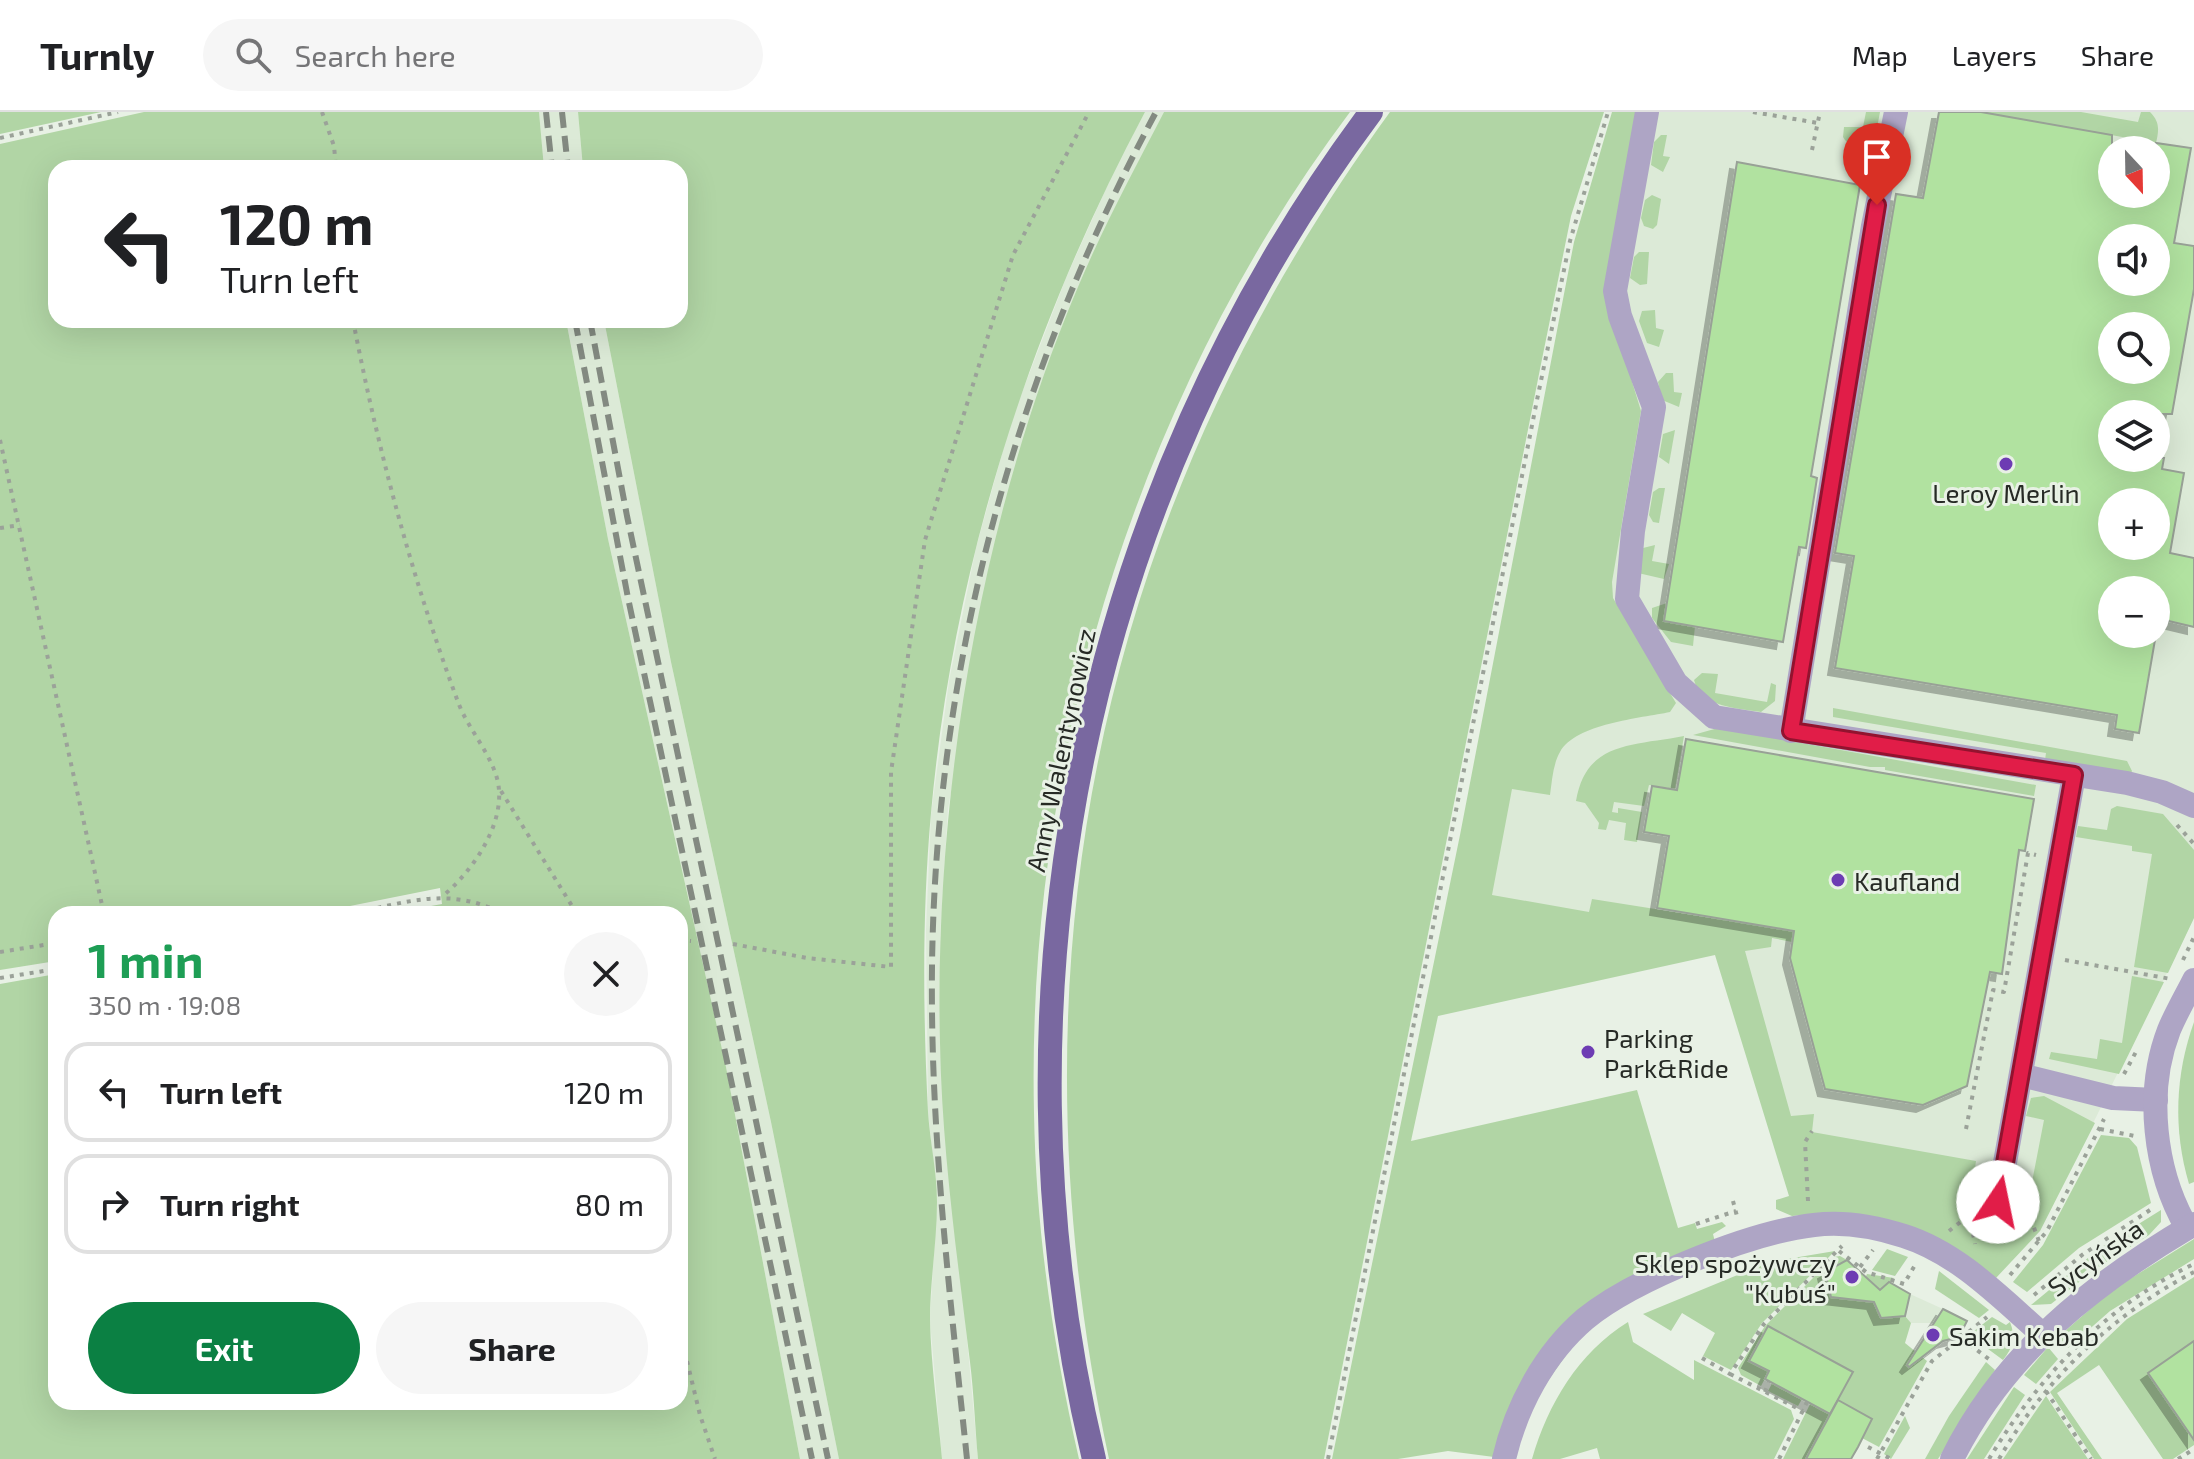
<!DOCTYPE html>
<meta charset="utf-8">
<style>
:root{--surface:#fff;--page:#f6f6f6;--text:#202124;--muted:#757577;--line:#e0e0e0;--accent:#0b8043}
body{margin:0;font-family:"Exo 2",sans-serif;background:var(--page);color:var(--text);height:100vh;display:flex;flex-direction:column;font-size:30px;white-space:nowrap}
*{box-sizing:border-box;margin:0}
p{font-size:26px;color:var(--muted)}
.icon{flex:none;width:44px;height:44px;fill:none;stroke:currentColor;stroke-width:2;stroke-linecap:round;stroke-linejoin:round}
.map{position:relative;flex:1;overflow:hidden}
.details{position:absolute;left:48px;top:794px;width:640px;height:504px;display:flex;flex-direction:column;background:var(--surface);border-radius:24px;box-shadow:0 8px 32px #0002}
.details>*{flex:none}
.top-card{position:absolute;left:48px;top:48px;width:640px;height:168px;border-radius:24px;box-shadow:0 8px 32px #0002;background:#fff;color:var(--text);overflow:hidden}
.needle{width:52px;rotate:158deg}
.fabs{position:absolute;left:2098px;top:24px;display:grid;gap:16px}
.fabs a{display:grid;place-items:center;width:72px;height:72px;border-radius:50%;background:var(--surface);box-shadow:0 8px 32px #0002;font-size:40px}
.pin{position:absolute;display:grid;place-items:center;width:68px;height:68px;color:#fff;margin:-82px -34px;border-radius:50% 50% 50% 0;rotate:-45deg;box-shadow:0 0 8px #0007}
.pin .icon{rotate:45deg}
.me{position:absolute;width:88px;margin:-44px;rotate:11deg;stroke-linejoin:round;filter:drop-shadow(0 0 6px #0008)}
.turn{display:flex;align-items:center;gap:28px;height:168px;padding:0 40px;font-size:36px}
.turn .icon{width:104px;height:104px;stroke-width:2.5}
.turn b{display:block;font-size:56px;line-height:68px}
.round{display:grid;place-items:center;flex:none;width:84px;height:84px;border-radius:42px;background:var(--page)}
.headline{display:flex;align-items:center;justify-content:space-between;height:136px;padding:0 40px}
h1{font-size:48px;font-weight:700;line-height:60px;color:#1e9e55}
.button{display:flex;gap:16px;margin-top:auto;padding:16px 40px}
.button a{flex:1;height:92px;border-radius:48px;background:var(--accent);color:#fff;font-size:32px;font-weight:700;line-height:92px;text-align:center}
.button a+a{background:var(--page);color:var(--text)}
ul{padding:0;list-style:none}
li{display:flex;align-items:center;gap:24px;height:100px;margin:0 16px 12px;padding:0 24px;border:4px solid var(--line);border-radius:24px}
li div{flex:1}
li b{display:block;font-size:30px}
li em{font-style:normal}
header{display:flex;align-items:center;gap:48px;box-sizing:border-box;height:112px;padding:0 40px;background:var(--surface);border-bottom:2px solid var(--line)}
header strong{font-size:38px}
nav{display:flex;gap:44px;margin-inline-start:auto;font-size:28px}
.search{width:560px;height:72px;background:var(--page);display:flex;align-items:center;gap:20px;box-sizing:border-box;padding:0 28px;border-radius:44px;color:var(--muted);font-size:30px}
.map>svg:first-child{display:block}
</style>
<header>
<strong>Turnly</strong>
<div class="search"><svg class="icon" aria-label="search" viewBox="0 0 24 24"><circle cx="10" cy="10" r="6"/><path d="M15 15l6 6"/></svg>Search here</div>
<nav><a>Map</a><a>Layers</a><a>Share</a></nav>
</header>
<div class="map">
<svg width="2194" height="1347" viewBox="0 0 2194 1347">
<defs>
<filter id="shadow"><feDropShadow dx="-7" dy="7" stdDeviation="0" flood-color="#0004"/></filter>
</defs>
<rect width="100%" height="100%" fill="#e8f1e5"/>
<g fill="#dcead7" fill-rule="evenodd">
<path d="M539 0H578L583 56H544Z"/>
<path d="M1145 0H1164L1075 182 994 436 948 697 940 827V931L978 1347H942L930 1208 937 1087 928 1000 926 817 931 702 949 569 976 436 1011 309 1066 166 1117 52Z"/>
<path d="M1638 0H2194V806L2040 1119 1796 1056 1728 822 1431 888 1481 642 1600 496ZM2112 38H2156V82H2112ZM2112 126H2156V170H2112ZM2112 214H2156V258H2112ZM2112 302H2156V346H2112ZM2112 390H2156V434H2112ZM2112 478H2156V522H2112Z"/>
<path d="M566 208H604L671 550 771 1010 839 1347H800L726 955 608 427Z"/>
<path d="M1910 1182 1943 1197 1934 1211H1911L1905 1204Z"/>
</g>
<g fill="#b1d5a5">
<path d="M0 0H101L0 22Z"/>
<path d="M144 0H539L544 56H56V208H566L608 427 726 955 800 1347H0V872L56 862V1290H680V802H387L442 792 440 776 310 802H56V849L0 858V32Z"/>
<path d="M578 0H1145C1029 217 953 456 931 701 922 799 923 902 928 1000 930 1030 937 1060 937 1090 937 1129 930 1169 930 1208 931 1254 938 1301 942 1347H839L771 1010 671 550 604 208H680V56H583Z"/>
<path d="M1164 0H1350C1137 284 1026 647 1034 1001 1036 1118 1053 1233 1079 1347H978C975 1315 974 1282 970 1250 957 1143 942 1038 940 931 934 685 980 409 1075 182 1101 119 1133 60 1164 0Z"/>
<path d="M1390 0H1604L1571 104 1540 257 1324 1347H1109C1004 858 1095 405 1390 0Z"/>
<path d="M1612 0H1638L1615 214 1641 299 1612 470 1613 486 1676 591 1670 600C1641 606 1575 612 1560 640 1553 652 1552 669 1550 683L1512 677 1492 783 1589 800 1592 787 1794 819 1792 830 1772 826 1771 835 1745 839 1791 1004 1814 1002 1812 1020 1976 1049 1970 1091 2026 1101 2044 1008 2026 1004 2031 986 2044 984 2095 1011 2040 1119 1996 1166 1836 1100 1792 1104 1776 1097V1088L1789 1084 1715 843 1438 904 1411 1029 1637 978 1678 1116 1695 1111 1697 1117 1722 1110 1726 1114 1713 1122 1715 1130 1614 1175 1494 1345 1448 1339 1398 1347H1332L1460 723 1574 130Z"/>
<path d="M1866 0H1880L1874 32C1863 38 1849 36 1843 25L1844 15H1863Z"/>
<path d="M1981 0H2081L2138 10 2141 0H2150C2160 10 2159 18 2156 31Z"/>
<path d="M1661 23H1667L1663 44 1670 45 1663 60 1651 53 1654 30Z"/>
<path d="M1652 83 1661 87 1657 113 1653 117 1644 114 1641 106 1645 88Z"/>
<path d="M1639 140H1649L1647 172 1640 173 1630 166 1634 145Z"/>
<path d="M1655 198 1656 216 1664 218 1659 235 1647 231 1639 209 1642 199Z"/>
<path d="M1666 261H1673L1674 280 1682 281 1679 295 1662 288 1658 270Z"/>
<path d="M1675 318 1669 352 1659 345 1663 322Z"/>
<path d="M1659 376H1665L1659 411 1653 410 1649 403 1653 380Z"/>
<path d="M1655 433 1652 449 1669 452 1664 467 1638 461 1643 436Z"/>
<path d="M1667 491 1695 514 1693 534 1671 530 1652 506V496Z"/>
<path d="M1702 561 1718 562 1715 581 1767 590 1771 571 1776 573 1775 589 1761 600C1738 596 1701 596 1694 568Z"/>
<path d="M1833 596 2127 649 2132 659 2130 663 2045 648 2046 641 1833 605Z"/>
<path d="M1718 616 2036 673 2034 684 1885 658V655H1870L1693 623Z"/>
<path d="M1684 624 1675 677 1649 673 1644 694 1614 690 1612 700 1618 701V696L1642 700 1637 730 1624 728 1626 711 1609 708 1606 718 1598 717 1599 711 1585 691 1576 689C1586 629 1633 634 1684 624Z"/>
<path d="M2117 694 2163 702 2194 738V806L2168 861 2134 855 2152 742 2132 739V734L2076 725 2078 714 2107 718 2111 697Z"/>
<path d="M2132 864 2164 870 2119 962 2049 947 2051 940 2097 947 2100 927 2122 931Z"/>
<path d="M2194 910V1070L2189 1072C2173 1018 2175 963 2194 910Z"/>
<path d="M2101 1023 2129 1026 2137 1035 2151 1091 2079 1136 2027 1180 2013 1170 2043 1133Z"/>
<path d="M2161 1098V1110L2149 1123 2097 1156 2051 1192 2031 1193 2100 1136Z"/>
<path d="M2194 1127V1147L2110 1199 2068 1236 2057 1226 2112 1178Z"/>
<path d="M1887 1137 1908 1145 1895 1164 1872 1158Z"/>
<path d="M1835 1139 1762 1211 1731 1258 1703 1244 1715 1221 1682 1201 1671 1219 1643 1202 1769 1150Z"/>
<path d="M1840 1144 1847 1148 1825 1160 1831 1185 1855 1188 1867 1162 1894 1166 1872 1186 1881 1206 1905 1204 1911 1211 1905 1231 1927 1249 1879 1335 1862 1326 1872 1307 1838 1288 1852 1260 1768 1214 1749 1249 1769 1259 1761 1274 1741 1263 1738 1256 1765 1214 1834 1145Z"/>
<path d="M1939 1159 1989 1198 1979 1206 1935 1177Z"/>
<path d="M2194 1165V1229L2148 1261 2184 1313 2194 1307V1333L2173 1347H2163L2099 1253 2057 1281 2102 1347H2094L2050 1280 2127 1207Z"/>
<path d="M1992 1205 2006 1213 2010 1210C2016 1225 2013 1236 2003 1248L1969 1223Z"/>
<path d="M1628 1210 1633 1230 1694 1268V1248L1791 1298 1794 1307 1774 1347H1600L1597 1336 1560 1347H1532C1548 1292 1578 1241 1628 1210Z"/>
<path d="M2048 1235 2058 1247 2036 1272 2024 1263Z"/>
<path d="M1986 1250 1995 1258 1938 1347H1925L1949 1304Z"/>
<path d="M1776 1264 1806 1280 1798 1294 1768 1279Z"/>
<path d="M2014 1275 2025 1283 1984 1347H1967Z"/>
<path d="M1814 1284 1835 1295 1806 1347H1783Z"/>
<path d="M2046 1284 2088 1347H2003Z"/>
<path d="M1905 1304 1910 1316 1891 1347 1884 1342Z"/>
</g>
<g fill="#b1e2a0" stroke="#98a196" stroke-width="2" fill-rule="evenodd" filter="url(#shadow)">
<path d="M1939 0H1981L2112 23V82H2156V31L2191 36 2174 131 2194 134V177L2172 302H2112V346H2164L2162 357 2184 361 2170 441 2194 446V515L2156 506V478H2112V522H2156L2139 621 2115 617 2117 603 1835 556 1854 444 1835 441 1896 82 1923 86ZM2112 126H2156V170H2112ZM2112 214H2156V258H2112ZM2112 390H2156V434H2112Z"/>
<path d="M1737 50 1860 73 1811 364 1817 366 1806 436 1799 435 1783 530 1664 509Z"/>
<path d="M1686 627 2034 687 2025 739 2019 738 2002 862 1990 860 1967 974 1923 993 1825 977 1790 846 1794 819 1657 796 1669 724 1644 720 1652 674 1677 678Z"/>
<path d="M1847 1148 1880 1178 1889 1170 1910 1182 1905 1204 1881 1206 1874 1190 1831 1185 1825 1160Z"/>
<path d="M1943 1197 1967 1209 1959 1225 1943 1229 1909 1255 1907 1253Z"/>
<path d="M1768 1214 1853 1260 1830 1302 1765 1267 1769 1259 1749 1249Z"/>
<path d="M2194 1229V1328L2148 1261Z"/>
<path d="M1838 1288 1872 1307 1858 1335 1851 1347H1806Z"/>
</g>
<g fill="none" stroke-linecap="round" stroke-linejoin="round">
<g stroke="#9ba299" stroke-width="4" stroke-dasharray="4 6" stroke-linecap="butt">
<path d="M322 0 334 34 336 56"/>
<path d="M1753 0 1818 11"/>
<path d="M0 26 118 0"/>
<path d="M1812 38 1820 0"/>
<path d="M353 208C378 338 412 466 458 590 468 618 497 648 499 678 502 717 471 760 444 783"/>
<path d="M0 328 104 802"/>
<path d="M0 416 20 413"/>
<path d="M501 679 577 802"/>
<path d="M2177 713 2194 732"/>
<path d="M348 802C407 791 447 773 504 802"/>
<path d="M680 828 691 829"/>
<path d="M733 832 807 846 891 855V660L925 428 1013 143 1089 0"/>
<path d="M0 840 56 831"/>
<path d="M2065 848 2171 867"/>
<path d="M2183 848 2194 825"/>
<path d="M0 866 56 857"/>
<path d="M2124 962 2137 938"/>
<path d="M1966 1017 1993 878 2004 880 2028 741 2036 743"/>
<path d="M2100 1017 2135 1024"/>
<path d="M1733 1089 1738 1108"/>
<path d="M1808 1089 1805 1030 1812 1019"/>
<path d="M2027 1097 2039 1129"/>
<path d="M1696 1112 1736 1099"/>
<path d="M1949 1119 1968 1104 1975 1091 1971 1111 1975 1132"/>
<path d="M1839 1139 1866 1160 1904 1172 1915 1153"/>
<path d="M1860 1155 1873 1138"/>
<path d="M2010 1163 2047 1119 2104 1007"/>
<path d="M2034 1183 2082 1143 2153 1096"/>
<path d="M680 1220 700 1303 715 1347"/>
<path d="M1961 1226 1987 1205"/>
<path d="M1702 1246 1730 1262 1764 1212 1842 1134"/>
<path d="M1730 1262 1803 1299"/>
<path d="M2046 1279 2091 1347"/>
<path d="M1765 1280 1769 1269"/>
<path d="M1868 1335 1891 1347"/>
<path d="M1328 1347 1537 288 1570 129 1608 0"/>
<path d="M1779 1347 1807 1290"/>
<path d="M1877 1347 1932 1249 1961 1226 1990 1248"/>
<path d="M1989 1347C2038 1265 2107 1193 2194 1152"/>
<path d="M1999 1347C2044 1268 2113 1202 2194 1160"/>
<path d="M2178 1347 2194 1337"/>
</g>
<g stroke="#aea5c5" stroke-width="24">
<path d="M1647 0 1615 179 1620 204 1654 295 1633 419 1627 487 1676 571 1714 605 2127 671 2162 680 2194 694"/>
<path d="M1791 619 1873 114 1896 0"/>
<path d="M2021 963 2113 986 2156 988"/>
<path d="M1998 1090 2074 663"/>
<path d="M2187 1116C2154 1059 2145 980 2169 918 2176 901 2186 884 2194 868"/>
<path d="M1504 1347C1516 1295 1544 1242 1585 1207 1634 1167 1751 1120 1814 1113 1844 1109 1876 1115 1904 1124 1958 1141 2001 1186 2042 1222"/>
<path d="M1952 1347C2005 1240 2094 1171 2194 1112"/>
</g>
<path stroke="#7968a0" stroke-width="24" d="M1094 1347C982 882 1085 383 1371 0"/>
<g stroke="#838a81" stroke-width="6" stroke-dasharray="16 8" stroke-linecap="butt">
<path d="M546 0 552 56"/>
<path d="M562 0 568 56"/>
<path d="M575 208 628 486 812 1347"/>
<path d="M590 208 627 404 828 1347"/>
<path d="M967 1347C950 1184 930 1018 932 854 936 552 1014 266 1156 0"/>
</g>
</g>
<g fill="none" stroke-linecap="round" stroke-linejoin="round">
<g stroke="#92132f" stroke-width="20">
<path id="route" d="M1877 93 1791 619 2074 663 1998 1090"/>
</g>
<use href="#route" stroke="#e11d48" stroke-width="14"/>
</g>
<g fill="#6d3cb3" stroke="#e8f1e5" stroke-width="3">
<circle cx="2006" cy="352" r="8"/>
<circle cx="1838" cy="768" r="8"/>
<circle cx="1588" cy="940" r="8"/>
<circle cx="1852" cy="1165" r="8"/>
<circle cx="1933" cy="1223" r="8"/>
</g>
<g text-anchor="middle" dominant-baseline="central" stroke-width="6" stroke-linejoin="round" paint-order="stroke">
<g font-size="26" fill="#262a25" stroke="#e8f1e5" text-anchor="start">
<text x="2006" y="380" text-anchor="middle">Leroy Merlin</text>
<text x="1854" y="768">Kaufland</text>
<text x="1604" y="925">Parking<tspan x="1604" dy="30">Park&amp;Ride</tspan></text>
<text x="1836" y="1150" text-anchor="end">Sklep spożywczy<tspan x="1836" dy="30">"Kubuś"</tspan></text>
<text x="1949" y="1223">Sakim Kebab</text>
</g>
<g font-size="26" fill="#262a25" stroke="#e8f1e5">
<text transform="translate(1060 638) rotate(-78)">Anny Walentynowicz</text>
<text transform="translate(2095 1145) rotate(-36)">Sycyńska</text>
</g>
</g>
</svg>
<div class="fabs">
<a><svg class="needle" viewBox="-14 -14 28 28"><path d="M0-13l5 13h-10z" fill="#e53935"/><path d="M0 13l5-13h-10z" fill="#757577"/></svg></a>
<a><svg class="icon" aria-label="sound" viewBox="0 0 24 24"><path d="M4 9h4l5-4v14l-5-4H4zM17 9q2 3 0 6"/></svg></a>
<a><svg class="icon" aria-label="search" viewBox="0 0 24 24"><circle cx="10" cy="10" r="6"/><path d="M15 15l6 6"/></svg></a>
<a><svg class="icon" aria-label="layers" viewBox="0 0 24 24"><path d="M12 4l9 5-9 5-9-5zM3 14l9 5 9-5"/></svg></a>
<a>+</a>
<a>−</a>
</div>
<div class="pin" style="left:1877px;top:93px;background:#d93025"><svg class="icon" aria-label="arrive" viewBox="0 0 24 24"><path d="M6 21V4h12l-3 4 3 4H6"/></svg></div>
<svg class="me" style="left:1998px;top:1090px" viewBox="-20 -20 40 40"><circle r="19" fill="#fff"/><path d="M0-13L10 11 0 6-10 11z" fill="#e11d48"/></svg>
<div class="top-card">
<div class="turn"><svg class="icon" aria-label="left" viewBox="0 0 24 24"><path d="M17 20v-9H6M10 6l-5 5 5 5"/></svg><div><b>120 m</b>Turn left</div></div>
</div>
<section class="details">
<div class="headline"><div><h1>1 min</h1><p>350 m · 19:08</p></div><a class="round"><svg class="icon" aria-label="close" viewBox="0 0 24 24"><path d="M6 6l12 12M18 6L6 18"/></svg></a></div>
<ul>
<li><svg class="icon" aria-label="left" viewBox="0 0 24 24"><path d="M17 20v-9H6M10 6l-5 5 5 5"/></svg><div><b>Turn left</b></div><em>120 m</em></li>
<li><svg class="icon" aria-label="right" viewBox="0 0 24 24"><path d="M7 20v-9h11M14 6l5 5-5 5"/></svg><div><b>Turn right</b></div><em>80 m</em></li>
</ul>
<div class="button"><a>Exit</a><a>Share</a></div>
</section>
</div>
